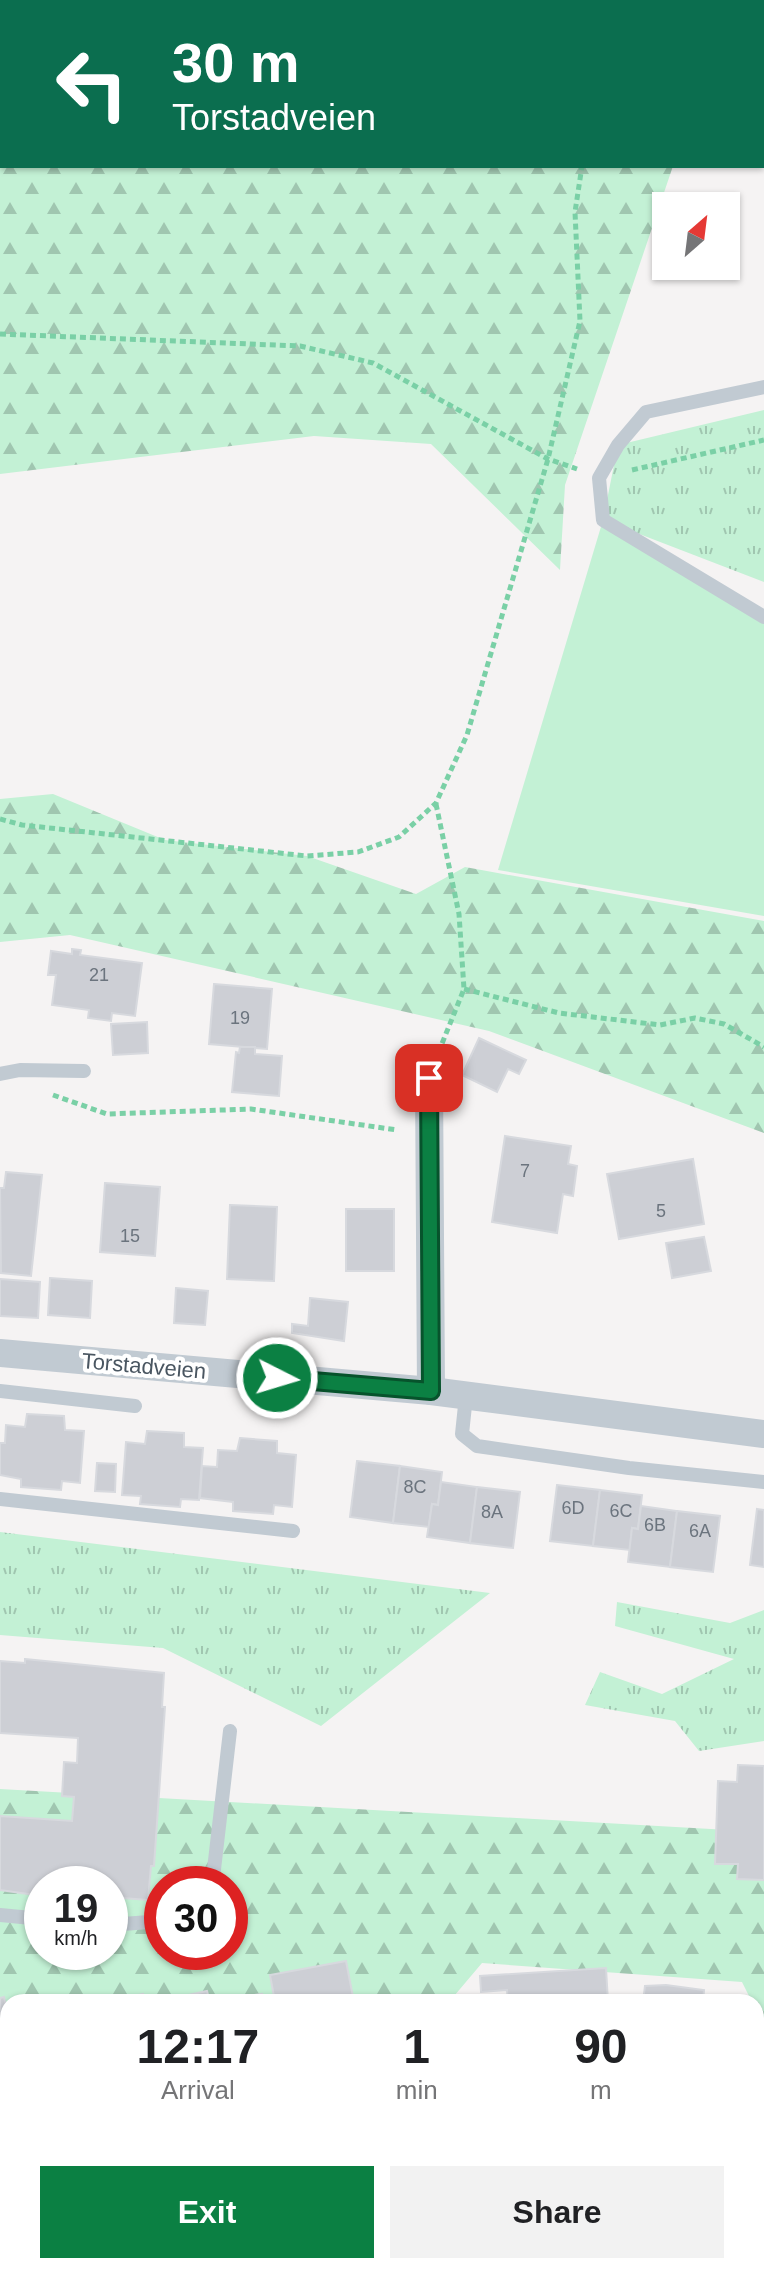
<!DOCTYPE html>
<style>
:root{--surface:#fff;--page:#f2f2f2;--text:#202124;--muted:#757577;--accent:#0b8043}
body{margin:0;font-family:Arial,sans-serif;background:var(--page);color:var(--text);height:100vh;display:flex;flex-direction:column;font-size:30px;white-space:nowrap}
*{box-sizing:border-box;margin:0}
p{font-size:26px;color:var(--muted)}
.icon{flex:none;width:44px;height:44px;fill:none;stroke:currentColor;stroke-width:2;stroke-linecap:round;stroke-linejoin:round}
.map{position:relative;flex:1;overflow:hidden}
.drawer{position:absolute;left:0px;top:1994px;width:764px;height:280px;display:flex;flex-direction:column;background:var(--surface);border-radius:24px 24px 0 0;box-shadow:0 2px 6px #0004}
.drawer>*{flex:none}
.top-card{position:absolute;left:0px;top:0px;width:764px;height:168px;box-shadow:0 2px 6px #0004;background:#0b6e4f;color:#fff;overflow:hidden}
.needle{width:52px;rotate:28deg}
.controls{position:absolute;left:652px;top:192px;display:grid;gap:16px}
.controls a{display:grid;place-items:center;width:88px;height:88px;border-radius:0px;background:var(--surface);box-shadow:0 2px 6px #0004;font-size:40px}
.speed{position:absolute;left:24px;top:1866px;display:flex;gap:16px;font-size:40px;font-weight:700;text-align:center}
.speed>*{display:grid;place-content:center;width:104px;height:104px;border-radius:50%;background:var(--surface);box-shadow:0 2px 6px #0004;line-height:1}
.speed small{font-size:20px;font-weight:400}
.speed .limit{border:12px solid #d22;background:#fff;color:#111}
.pin{position:absolute;display:grid;place-items:center;width:68px;height:68px;color:#fff;margin:-34px;border-radius:16px;box-shadow:0 4px 12px #0006}
.me{position:absolute;width:88px;margin:-44px;rotate:95deg;stroke-linejoin:round;filter:drop-shadow(0 0 6px #0008)}
.turn{display:flex;align-items:center;gap:28px;height:168px;padding:0 40px;font-size:36px}
.turn .icon{width:104px;height:104px;stroke-width:2.5}
.turn b{display:block;font-size:56px;line-height:68px}
.eta{display:flex;justify-content:space-evenly;align-items:center;height:136px;text-align:center}
.eta b{font-size:48px;font-weight:800;line-height:56px}
.button{display:flex;gap:16px;margin-top:auto;padding:16px 40px}
.button a{flex:1;height:92px;border-radius:0px;background:var(--accent);color:#fff;font-size:32px;font-weight:800;line-height:92px;text-align:center}
.button a+a{background:var(--page);color:var(--text)}
.map>svg:first-child{display:block}
</style>
<div class="map">
<svg width="764" height="2274" viewBox="0 0 764 2274">
<defs>
<pattern id="grass-tufts" width="24" height="20" patternUnits="userSpaceOnUse" patternTransform="scale(2)"><rect width="24" height="20" fill="#c3f1d5"/><path d="M3 7l-1-3M5 7V3M7 7l1-3M15 17l-1-3M17 17v-4M19 17l1-3" fill="none" stroke="#a0c6b0"/></pattern>
<pattern id="forest-firs" width="22" height="20" patternUnits="userSpaceOnUse" patternTransform="scale(2)"><rect width="22" height="20" fill="#c3f1d5"/><path d="M5 1l3.5 6h-7zM16 11l3.5 6h-7z" fill="#a0c6b0"/></pattern>
</defs>
<rect width="100%" height="100%" fill="#f5f3f3"/>
<g fill="url(#grass-tufts)">
<path d="M764 410V582L603 520 618 445Z"/>
<path d="M0 1532 490 1593 321 1726 163 1648 0 1635Z"/>
<path d="M617 1602 730 1623 764 1610V1741L699 1751 675 1721 585 1705 600 1672 662 1694 734 1659 615 1626Z"/>
</g>
<g fill="url(#forest-firs)" fill-rule="evenodd">
<path d="M0 0 533 2H2V166H673L565 485 560 570 431 444 314 436 0 474Z"/>
<path d="M53 794 165 840 307 856 416 894 465 867 764 921V1133L489 1031 70 935 0 942V799Z"/>
<path d="M0 1789 764 1832V2028L756 2002H752L742 1982 482 1963 449 2002H8V2099L0 2100ZM42 1884H110V1952H42ZM162 1884H230V1952H162Z"/>
<path d="M764 2092V2274H735L736 2266H756V2143Z"/>
</g>
<path fill="#c3f1d5" d="M603 520 764 617V916L498 870Z"/>
<g fill="#cdcfd5" stroke="#d7d9de" stroke-width="2">
<path d="M658 0H734L732 2Z"/>
<path d="M72 949 81 950 80 955 142 963 135 1016 112 1013 111 1021 88 1018 89 1010 52 1005 56 975H48L51 951 72 954Z"/>
<path d="M214 984 272 989 267 1049 209 1044Z"/>
<path d="M147 1022 148 1053 113 1055 111 1024Z"/>
<path d="M479 1038 526 1060 519 1074 508 1069 497 1092 462 1075Z"/>
<path d="M240 1047H255V1054L282 1056 279 1096 232 1092 236 1052 239 1053Z"/>
<path d="M505 1136 571 1146 568 1164 577 1166 573 1196 563 1194 557 1233 492 1222Z"/>
<path d="M693 1159 704 1224 619 1239 607 1174Z"/>
<path d="M6 1172 42 1175 31 1276 1 1273 0 1188H4Z"/>
<path d="M105 1183 160 1187 155 1256 100 1252Z"/>
<path d="M230 1205 277 1207 274 1281 227 1279Z"/>
<rect x="346" y="1209" width="48" height="62"/>
<path d="M704 1237 711 1271 672 1278 666 1243Z"/>
<path d="M50 1278 92 1281 90 1318 48 1315Z"/>
<path d="M0 1279 40 1282 38 1318 0 1316Z"/>
<path d="M176 1288 208 1291 205 1325 174 1323Z"/>
<path d="M310 1298 348 1302 344 1341 292 1333V1324L308 1326Z"/>
<path d="M27 1414 64 1416 65 1430 84 1431 80 1483 62 1481 61 1490 21 1487V1479L0 1475V1443H5L6 1425 25 1427Z"/>
<path d="M147 1431 184 1433V1447L203 1448 199 1500 181 1499 180 1507 140 1504 141 1496 122 1495 126 1442 145 1444Z"/>
<path d="M240 1438 277 1441V1453L296 1455 292 1507 274 1505 273 1514 233 1511V1502L200 1498 202 1466 217 1467 218 1450 237 1451Z"/>
<path d="M357 1461 400 1466 393 1523 350 1517Z"/>
<path d="M97 1463 116 1464 115 1492 95 1491Z"/>
<path d="M400 1466 442 1472 438 1505 432 1504 429 1527 393 1523Z"/>
<path d="M441 1482 477 1487 470 1543 427 1537 432 1504 438 1505Z"/>
<path d="M557 1485 600 1490 593 1546 550 1541Z"/>
<path d="M477 1487 520 1492 513 1548 470 1543Z"/>
<path d="M600 1490 642 1495 638 1529 632 1528 630 1550 593 1546Z"/>
<path d="M641 1506 677 1511 670 1567 628 1562 632 1528 638 1529Z"/>
<path d="M757 1509 764 1510V1567L750 1565Z"/>
<path d="M677 1511 720 1516 713 1572 670 1567Z"/>
<path d="M25 1659 164 1673 162 1707H165L154 1866H151L148 1900 110 1897V1884H42V1896L0 1890V1816L72 1821 74 1797 62 1796 64 1762 77 1763 78 1738 0 1733V1661L25 1663Z"/>
<path d="M738 1765 764 1766V1880L737 1879 738 1864H715L718 1781 737 1782Z"/>
<path d="M346 1961 354 2002H275L270 1975Z"/>
<path d="M606 1968 608 2002H508L507 1990 481 1992 480 1976Z"/>
<path d="M666 1985 704 1990 703 2002H643L645 1986Z"/>
<path d="M207 1991 210 2002H171L170 1999Z"/>
<path d="M143 1994 145 2002H106Z"/>
<path d="M262 1994 263 2002H225V1999Z"/>
<path d="M4 1997 8 2015V2065L0 2066V1998Z"/>
<path d="M8 2153V2187L5 2188 0 2154Z"/>
<path d="M561 2266H585L578 2274H570Z"/>
</g>
<g fill="none" stroke-linecap="round" stroke-linejoin="round">
<g stroke="#7ad0a6" stroke-width="5" stroke-dasharray="6 4" stroke-linecap="butt">
<path d="M542 0 545 2"/>
<path d="M762 54 764 52"/>
<path d="M0 334 300 346 373 363 548 459 577 469"/>
<path d="M632 470 764 440"/>
<path d="M436 804 459 914 464 989 439 1051"/>
<path d="M0 819 22 825 307 856 358 852 399 837 436 803 467 735 548 459 580 321 575 212 582 166"/>
<path d="M464 989 559 1013 660 1025 695 1018 724 1024 764 1047"/>
<path d="M53 1095 107 1114 251 1109 397 1130"/>
</g>
<g stroke="#c1cad2" stroke-width="14">
<path d="M764 387 646 412 618 445 599 478 603 520 764 617"/>
<path d="M0 1074 20 1070 84 1071"/>
<path d="M0 1391 135 1406"/>
<path d="M466 1396 462 1434 477 1446 629 1468 764 1482"/>
<path d="M0 1499 293 1531"/>
<path d="M209 1884 213 1878 230 1731"/>
<path d="M0 1915 42 1919"/>
<path d="M110 1925 162 1921"/>
</g>
<g stroke="#c1cad2" stroke-width="28">
<path d="M429 1078 431 1391"/>
<path d="M0 1353 431 1391 764 1434"/>
<path d="M3 2271 6 2274"/>
</g>
</g>
<g fill="none" stroke-linecap="round" stroke-linejoin="round">
<g stroke="#07532c" stroke-width="20">
<path id="route" d="M277 1378 431 1391 429 1078"/>
</g>
<use href="#route" stroke="#0b8043" stroke-width="14"/>
</g>
<g text-anchor="middle" dominant-baseline="central" stroke-width="8" stroke-linejoin="round" paint-order="stroke">
<g font-size="18" fill="#6b747e">
<text x="99" y="975">21</text>
<text x="240" y="1018">19</text>
<text x="525" y="1171">7</text>
<text x="661" y="1211">5</text>
<text x="130" y="1236">15</text>
<text x="415" y="1487">8C</text>
<text x="573" y="1508">6D</text>
<text x="621" y="1511">6C</text>
<text x="492" y="1512">8A</text>
<text x="655" y="1525">6B</text>
<text x="700" y="1531">6A</text>
</g>
<g font-size="22" fill="#4a5661" stroke="#fff">
<text transform="translate(144 1366) rotate(5)">Torstadveien</text>
</g>
</g>
</svg>
<div class="controls">
<a><svg class="needle" viewBox="-14 -14 28 28"><path d="M0-13l5 13h-10z" fill="#e53935"/><path d="M0 13l5-13h-10z" fill="#757577"/></svg></a>
</div>
<div class="speed"><div>19<small>km/h</small></div><div class="limit">30</div></div>
<div class="pin" style="left:429px;top:1078px;background:#d93025"><svg class="icon" aria-label="arrive" viewBox="0 0 24 24"><path d="M6 21V4h12l-3 4 3 4H6"/></svg></div>
<svg class="me" style="left:277px;top:1378px" viewBox="-20 -20 40 40"><circle r="17" fill="#0b8043" stroke="#fff" stroke-width="3"/><path d="M0-11L8 9 0 5-8 9z" fill="#fff"/></svg>
<div class="top-card">
<div class="turn"><svg class="icon" aria-label="left" viewBox="0 0 24 24"><path d="M17 20v-9H6M10 6l-5 5 5 5"/></svg><div><b>30 m</b>Torstadveien</div></div>
</div>
<section class="drawer">
<div class="eta">
<div><b>12:17</b><p>Arrival</p></div>
<div><b>1</b><p>min</p></div>
<div><b>90</b><p>m</p></div>
</div>
<div class="button"><a>Exit</a><a>Share</a></div>
</section>
</div>
